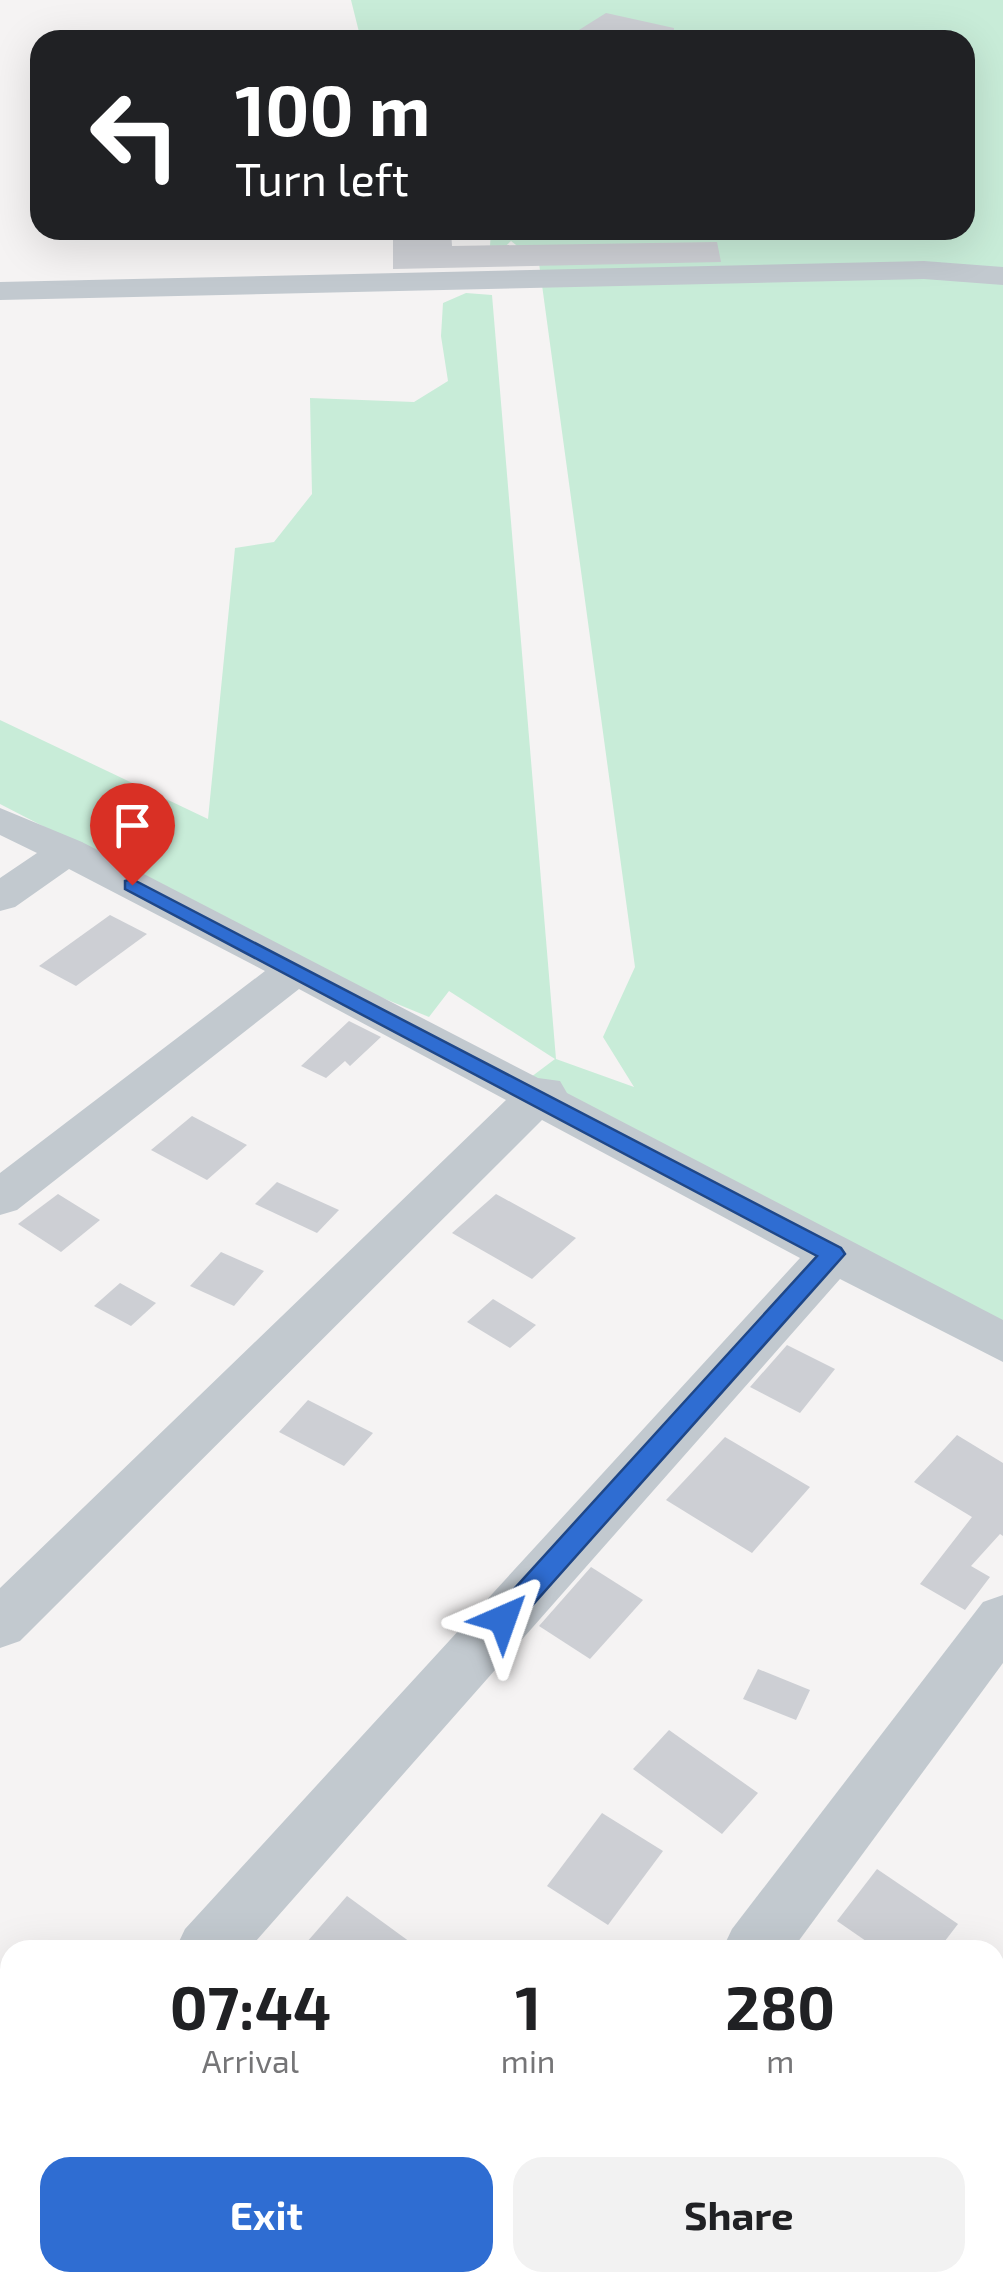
<!DOCTYPE html>
<style>
:root{--surface:#fff;--page:#f2f2f2;--text:#202124;--muted:#757577;--accent:#2f6dd2}
body{margin:0;font-family:"Exo 2",sans-serif;background:var(--page);color:var(--text);height:100vh;display:flex;flex-direction:column;font-size:38px;white-space:nowrap}
*{box-sizing:border-box;margin:0}
p{font-size:32px;color:var(--muted)}
.icon{flex:none;width:55px;height:55px;fill:none;stroke:currentColor;stroke-width:2;stroke-linecap:round;stroke-linejoin:round}
.map{position:relative;flex:1;overflow:hidden}
.drawer{position:absolute;left:0px;top:1940px;width:1005px;height:352px;display:flex;flex-direction:column;background:var(--surface);border-radius:30px 30px 0 0;box-shadow:0 10px 40px #0002}
.drawer>*{flex:none}
.top-card{position:absolute;left:30px;top:30px;width:945px;height:210px;border-radius:30px;box-shadow:0 10px 40px #0002;background:#202124;color:#fff;overflow:hidden}
.pin{position:absolute;display:grid;place-items:center;width:85px;height:85px;color:#fff;margin:-102px -42px;border-radius:50% 50% 50% 0;rotate:-45deg;box-shadow:0 0 10px #0007}
.pin .icon{rotate:45deg}
.me{position:absolute;width:110px;margin:-55px;rotate:43deg;stroke-linejoin:round;filter:drop-shadow(0 0 8px #0008)}
.turn{display:flex;align-items:center;gap:35px;height:210px;padding:0 40px;font-size:45px}
.turn .icon{width:130px;height:130px;stroke-width:2.5}
.turn b{display:block;font-size:70px;line-height:85px}
.eta{display:flex;justify-content:space-evenly;align-items:center;height:170px;text-align:center}
.eta b{font-size:60px;font-weight:700;line-height:70px}
.button{display:flex;gap:20px;margin-top:auto;padding:20px 40px}
.button a{flex:1;height:115px;border-radius:30px;background:var(--accent);color:#fff;font-size:40px;font-weight:700;line-height:115px;text-align:center}
.button a+a{background:var(--page);color:var(--text)}
.map>svg:first-child{display:block}
</style>
<div class="map">
<svg width="1003" height="2292" viewBox="0 0 1003 2292">
<rect width="100%" height="100%" fill="#f5f3f3"/>
<g fill="#c8ecd8">
<path d="M351 0H1003V1321L531 1077 555 1059 449 991 429 1017 351 985 0 804V720L208 819 235 548 274 542 312 494 310 398 414 402 448 381 441 336 443 303 466 293 492 295 556 1059 634 1087 603 1037 635 967 539 263 511 241 489 262 491 230H965V40H361Z"/>
<path d="M0 2163 10 2170V2282L173 2283 187 2292H0Z"/>
</g>
<g fill="#cdcfd4">
<path d="M606 13 674 28 673 40H563Z"/>
<path d="M393 230H451L452 246 717 242 721 262 393 269Z"/>
<path d="M110 915 147 934 76 986 39 966Z"/>
<path d="M349 1021 381 1037 350 1066 345 1061 326 1078 301 1066Z"/>
<path d="M192 1116 247 1145 207 1180 151 1150Z"/>
<path d="M277 1182 339 1210 317 1233 255 1204Z"/>
<path d="M58 1194 100 1220 61 1252 18 1224Z"/>
<path d="M496 1194 576 1238 532 1279 452 1233Z"/>
<path d="M221 1252 264 1271 234 1306 190 1286Z"/>
<path d="M120 1283 156 1303 131 1326 94 1306Z"/>
<path d="M493 1299 536 1325 510 1348 467 1322Z"/>
<path d="M787 1345 835 1369 800 1413 750 1387Z"/>
<path d="M308 1400 373 1433 344 1466 279 1432Z"/>
<path d="M957 1435 1003 1463V1536L1000 1534 971 1566 990 1577 965 1610 920 1584 972 1517 914 1482Z"/>
<path d="M725 1437 810 1487 752 1553 666 1500Z"/>
<path d="M591 1567 643 1600 590 1659 539 1626Z"/>
<path d="M758 1669 810 1690 796 1720 743 1699Z"/>
<path d="M669 1730 758 1793 722 1834 633 1769Z"/>
<path d="M602 1813 663 1851 608 1925 547 1886Z"/>
<path d="M877 1869 958 1924 938 1950H879L837 1921Z"/>
<path d="M347 1896 421 1950H300Z"/>
</g>
<g fill="none" stroke-linecap="round" stroke-linejoin="round">
<g fill="#c2c9cf" fill-rule="evenodd">
<path d="M924 261 1003 267V285L924 279 0 300V282Z"/>
<path d="M0 808 82 842 538 1078 560 1081 567 1093 1003 1320V1362L840 1279 248 1950H175L185 1929 800 1258 542 1120 20 1641 0 1648V1588L506 1100 299 989 17 1210 0 1215V1173L265 971 69 869 15 907 0 911V878L37 853 0 835Z"/>
<path d="M1003 1595V1663L792 1950H722L732 1929 983 1602Z"/>
<path d="M0 2014 10 2018V2082L0 2078Z"/>
<path d="M312 2282H390L394 2292H316Z"/>
<path d="M466 2282H539L535 2292H462Z"/>
</g>
</g>
<path fill="#2f6dd2" stroke="#1f4788" stroke-width="2.5" d="M132 879 841 1248 845 1254 513 1627H494L490 1619 494 1611 817 1256 125 889V881Z"/>
</svg>
<div class="pin" style="left:132px;top:885px;background:#d93025"><svg class="icon" aria-label="arrive" viewBox="0 0 24 24"><path d="M6 21V4h12l-3 4 3 4H6"/></svg></div>
<svg class="me" style="left:503px;top:1619px" viewBox="-20 -20 40 40"><path d="M0-17L14 15 0 8-14 15z" fill="#2f6dd2" stroke="#fff" stroke-width="4"/></svg>
<div class="top-card">
<div class="turn"><svg class="icon" aria-label="left" viewBox="0 0 24 24"><path d="M17 20v-9H6M10 6l-5 5 5 5"/></svg><div><b>100 m</b>Turn left</div></div>
</div>
<section class="drawer">
<div class="eta">
<div><b>07:44</b><p>Arrival</p></div>
<div><b>1</b><p>min</p></div>
<div><b>280</b><p>m</p></div>
</div>
<div class="button"><a>Exit</a><a>Share</a></div>
</section>
</div>
